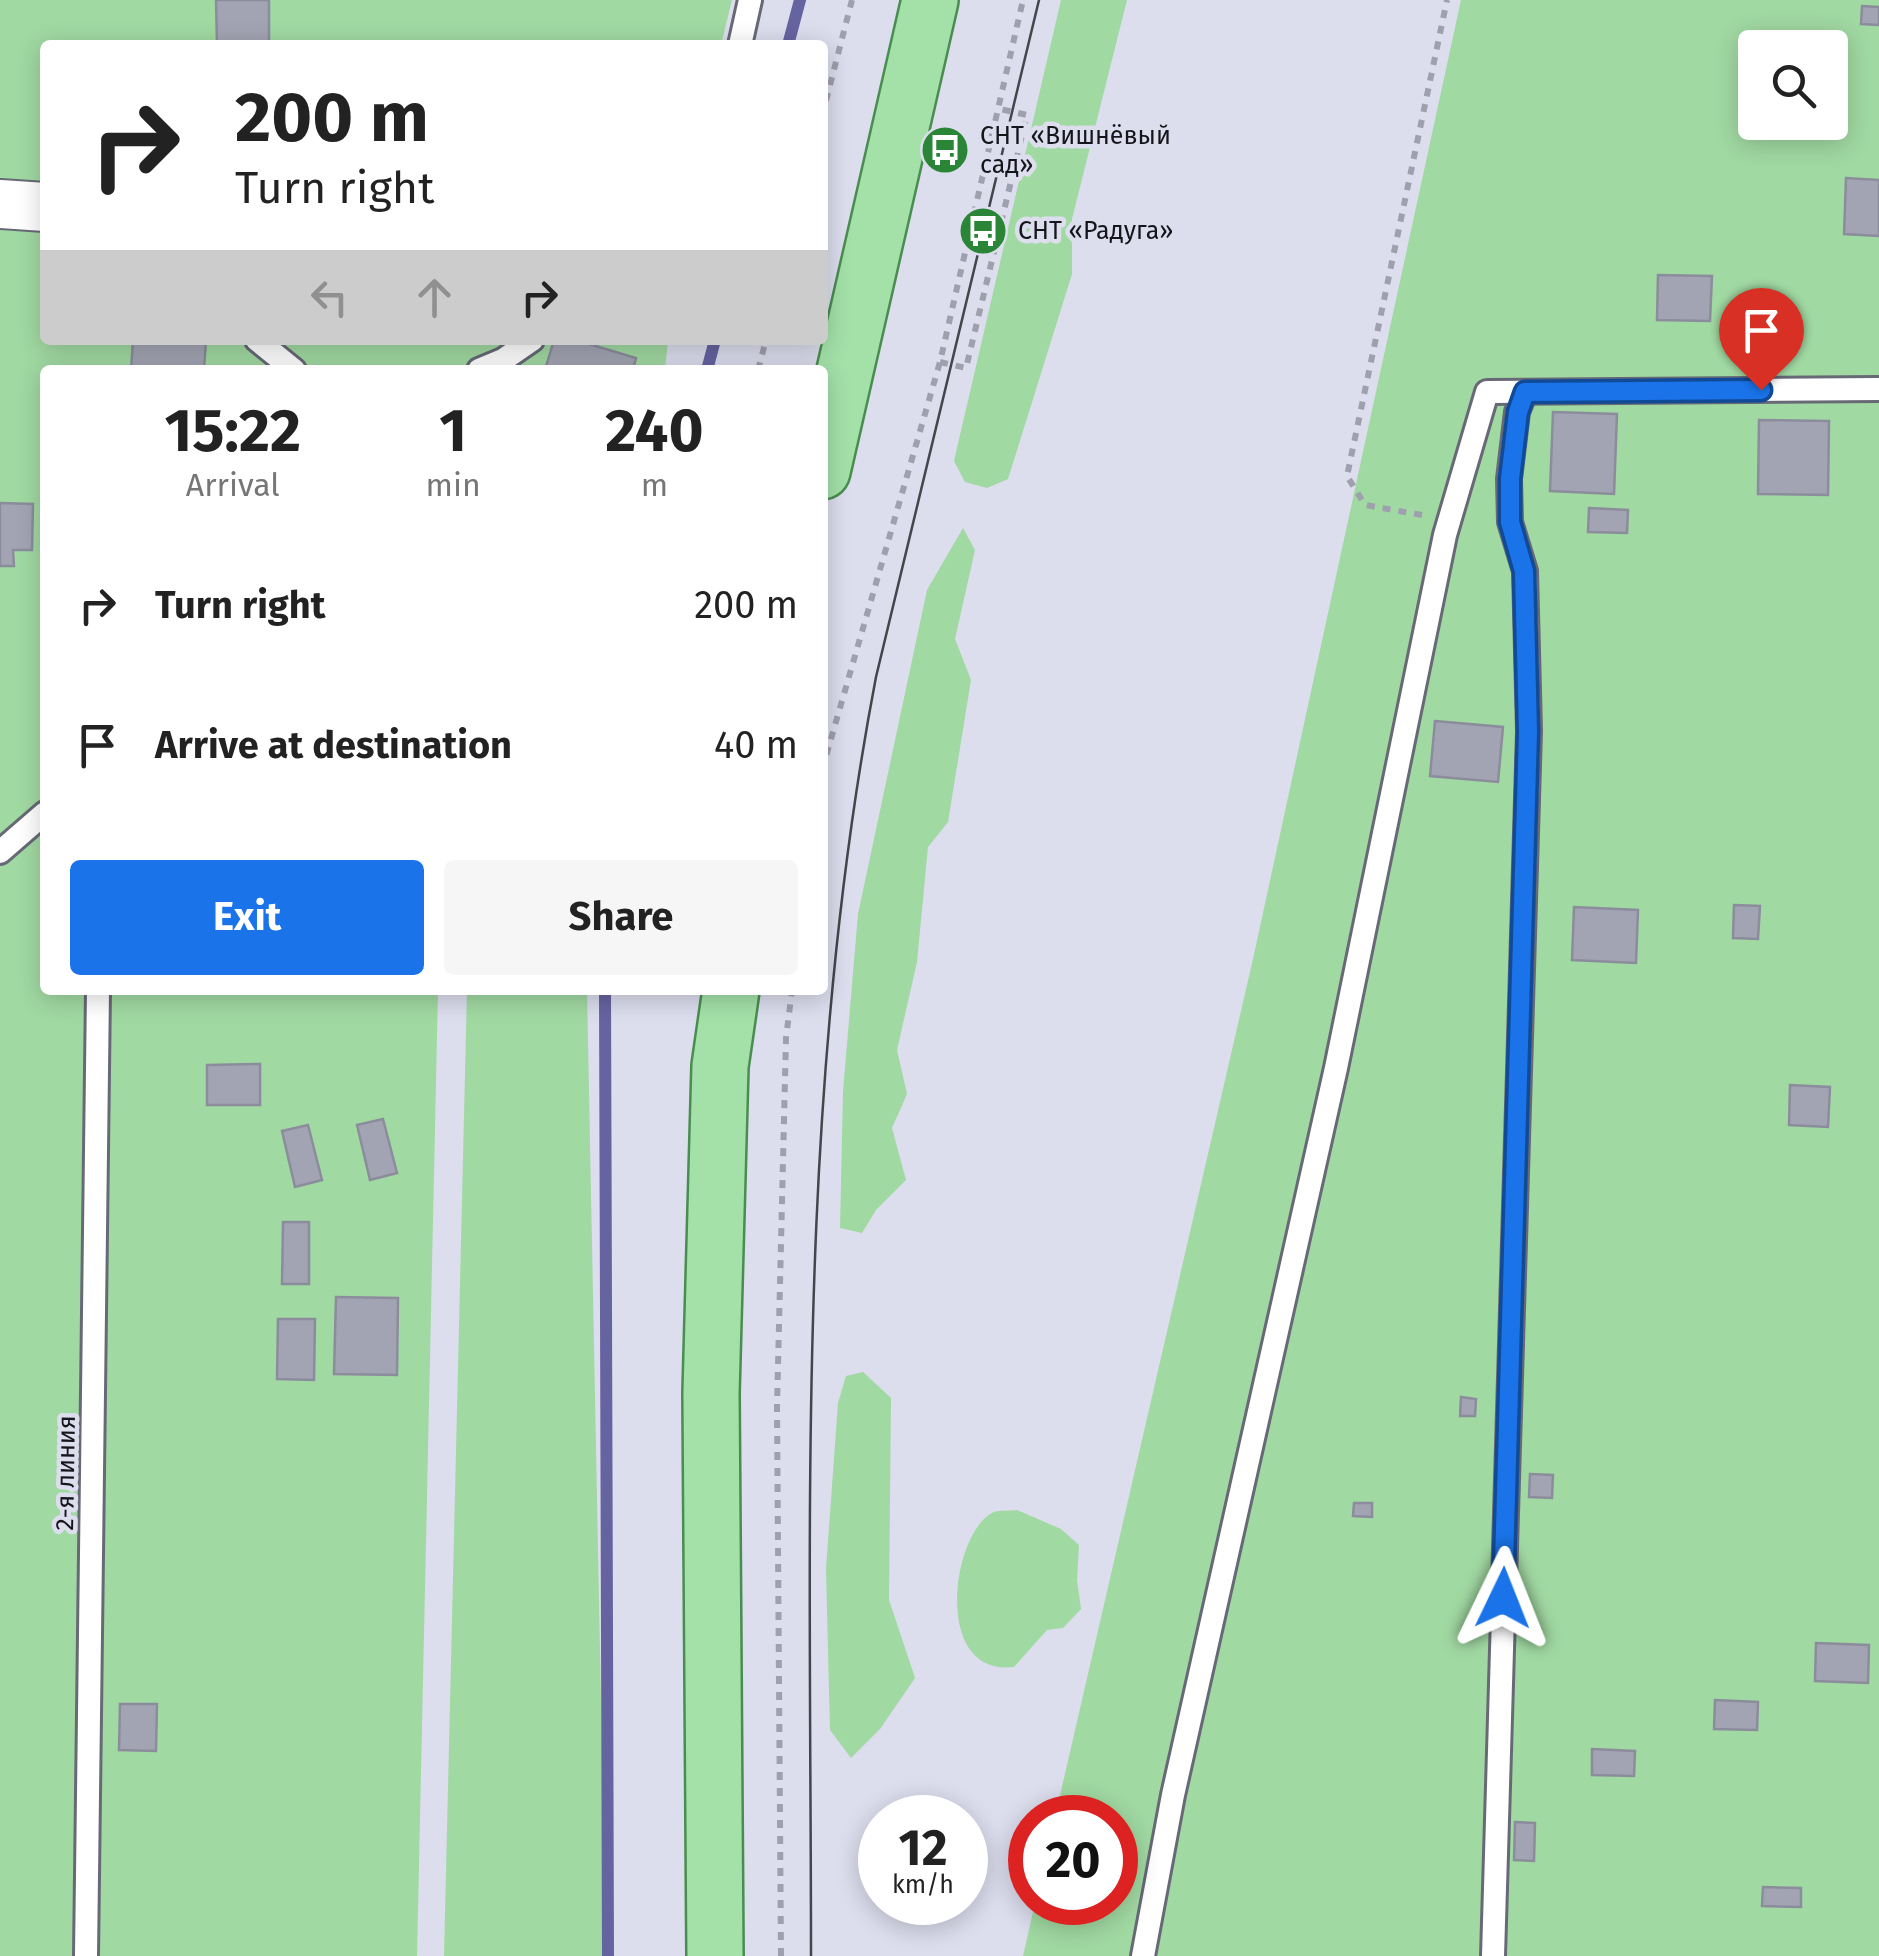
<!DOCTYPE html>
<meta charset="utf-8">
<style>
:root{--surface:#fff;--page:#f6f6f6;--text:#222;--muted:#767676;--accent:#1a73e8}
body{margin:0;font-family:"Fira Sans",sans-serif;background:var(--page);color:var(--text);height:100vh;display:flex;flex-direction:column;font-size:38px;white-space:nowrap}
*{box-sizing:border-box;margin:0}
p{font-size:32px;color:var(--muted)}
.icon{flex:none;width:55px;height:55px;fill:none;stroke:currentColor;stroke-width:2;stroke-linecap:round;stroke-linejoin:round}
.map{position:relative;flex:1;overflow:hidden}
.drawer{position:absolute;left:40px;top:365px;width:788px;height:630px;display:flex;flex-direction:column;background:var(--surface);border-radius:10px;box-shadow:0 5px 25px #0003}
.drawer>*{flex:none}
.hud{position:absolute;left:40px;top:40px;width:788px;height:305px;border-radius:10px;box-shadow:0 5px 25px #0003;background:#fff;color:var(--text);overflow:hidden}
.fabs{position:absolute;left:1738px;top:30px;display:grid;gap:20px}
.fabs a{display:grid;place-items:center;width:110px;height:110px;border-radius:10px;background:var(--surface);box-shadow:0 5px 25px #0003;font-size:50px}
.speed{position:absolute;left:858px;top:1795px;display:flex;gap:20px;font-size:50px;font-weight:700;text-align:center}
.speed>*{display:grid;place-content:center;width:130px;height:130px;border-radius:50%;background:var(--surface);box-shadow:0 5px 25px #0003;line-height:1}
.speed small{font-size:25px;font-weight:400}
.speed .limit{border:15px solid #d22;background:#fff;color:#111}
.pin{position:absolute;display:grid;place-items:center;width:85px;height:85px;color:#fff;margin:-102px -42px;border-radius:50% 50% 50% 0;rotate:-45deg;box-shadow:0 0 10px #0007}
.pin .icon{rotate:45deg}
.me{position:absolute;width:110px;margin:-55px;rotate:2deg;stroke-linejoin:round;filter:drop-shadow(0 0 8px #0008)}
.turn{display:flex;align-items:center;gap:35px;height:210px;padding:0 30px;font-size:45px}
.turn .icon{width:130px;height:130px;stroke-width:2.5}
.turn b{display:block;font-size:70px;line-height:85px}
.lanes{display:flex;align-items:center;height:95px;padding:0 30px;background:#0003;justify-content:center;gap:50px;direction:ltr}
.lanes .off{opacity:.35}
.eta{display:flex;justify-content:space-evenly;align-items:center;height:170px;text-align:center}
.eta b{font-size:60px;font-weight:700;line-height:70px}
.cta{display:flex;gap:20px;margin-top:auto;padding:20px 30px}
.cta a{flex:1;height:115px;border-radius:10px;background:var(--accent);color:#fff;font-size:40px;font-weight:700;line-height:115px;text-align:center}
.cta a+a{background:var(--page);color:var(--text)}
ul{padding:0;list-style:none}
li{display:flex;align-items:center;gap:30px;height:140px;padding:0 30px}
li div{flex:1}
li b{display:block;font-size:38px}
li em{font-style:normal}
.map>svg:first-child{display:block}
</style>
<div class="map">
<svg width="1879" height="1956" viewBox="0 0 1879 1956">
<rect width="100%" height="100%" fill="#dcdded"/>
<g fill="#a1d9a2" fill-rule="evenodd">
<path d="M0 0H732L721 45H45V340H668L665 370H45V990H438L417 1956H0Z"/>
<path d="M1061 0H1127L1072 219V274L1008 479 987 488 965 482 954 461Z"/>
<path d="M1461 0H1879V1956H1023L1035 1903 1115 1902V1818L1055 1817 1253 959ZM1755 48H1830V122H1755Z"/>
<path d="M963 528 975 550 955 639 971 680 948 822 928 847 917 962 897 1050 907 1094 892 1128 906 1180 876 1210 862 1233 840 1228 843 1091 858 914 927 590Z"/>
<path d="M467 990H587L606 1956H444Z"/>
<path d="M863 1372 891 1398 889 1600 915 1678 880 1729 851 1758 830 1730 826 1569 838 1403 846 1376Z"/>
<path d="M1017 1510 1061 1529 1079 1545 1077 1580 1081 1609 1063 1628 1047 1630 1014 1667C931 1677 952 1530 994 1512 999 1510 1011 1511 1017 1510Z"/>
</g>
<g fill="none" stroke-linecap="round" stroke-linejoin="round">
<g stroke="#6663a1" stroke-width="12">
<path d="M788 45 800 0"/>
<path d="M707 370 715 340"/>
<path d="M605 990 608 1956"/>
</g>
</g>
<g fill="#a3a4b3" stroke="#8c8d9c" stroke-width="2.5">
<path d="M216 0H269V45H217Z"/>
<path d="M1862 6 1879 7V25L1861 24Z"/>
<path d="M1846 178 1879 180V236L1844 234Z"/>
<path d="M1658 275 1712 276 1710 321 1657 320Z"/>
<path d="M133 340H206L204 370H131Z"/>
<path d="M554 340H576L636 358 633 370H545Z"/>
<path d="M1553 412 1617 414 1614 494 1550 491Z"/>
<path d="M1759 420 1829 421 1828 495 1758 494Z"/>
<path d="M0 503 33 504 32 550H13L14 566H0Z"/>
<path d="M1589 508 1628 510 1627 533 1588 532Z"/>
<path d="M1435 721 1503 727 1498 782 1430 776Z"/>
<path d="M1734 905 1760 906 1758 939 1733 938Z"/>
<path d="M1574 907 1638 910 1636 963 1572 960Z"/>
<path d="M260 1064V1105H207V1065Z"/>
<path d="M1790 1085 1830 1087 1828 1127 1789 1125Z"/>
<path d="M383 1119 397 1173 370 1180 357 1125Z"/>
<path d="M308 1125 322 1180 295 1187 282 1131Z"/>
<path d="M283 1222H309V1284H282Z"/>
<path d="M336 1297 398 1298 397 1375 334 1374Z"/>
<path d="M278 1319H315L314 1380 277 1379Z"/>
<path d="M1461 1397 1476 1399 1475 1416H1460Z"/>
<path d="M1530 1474 1553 1475 1552 1498 1529 1497Z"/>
<path d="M1354 1503H1372V1517L1353 1516Z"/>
<path d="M1816 1643 1869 1645 1868 1683 1815 1681Z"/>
<path d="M1715 1700 1758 1702 1757 1730 1714 1729Z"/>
<path d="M120 1704H157L156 1751 119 1750Z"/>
<path d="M1592 1749 1635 1751 1634 1776 1592 1775Z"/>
<path d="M1515 1822 1535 1823 1534 1861 1514 1860Z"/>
<path d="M1763 1887 1801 1888V1907L1762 1906Z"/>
</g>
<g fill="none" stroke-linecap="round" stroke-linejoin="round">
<g stroke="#686977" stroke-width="28">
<g id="lane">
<path d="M740 45 750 0"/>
<path d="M257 340 294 370"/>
<path d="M479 370 503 360 532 340"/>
<path d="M0 852 45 813"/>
<path d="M86 1956 98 990"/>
<path d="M1143 1956 1173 1795 1336 1068 1445 535 1487 392 1879 389"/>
<path d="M1493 1956 1529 731 1525 571 1510 522 1509 479 1517 412 1525 392"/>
</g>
</g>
<g stroke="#686977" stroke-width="52">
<path id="street" d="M0 204 45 207"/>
</g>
<g stroke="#4a8d51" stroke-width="60">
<g id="primary">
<path d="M822 471 930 0"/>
<path d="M715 1956 711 1393 720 1066 731 990"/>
</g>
</g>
<g stroke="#9fa0ad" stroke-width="6" stroke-dasharray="8 8" stroke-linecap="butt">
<path d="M822 116 852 0"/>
<path d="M940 362 966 368 1027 115 1000 109"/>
<path d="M758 370 766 340"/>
<path d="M1422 515 1365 505 1347 476 1447 0"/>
<path d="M822 770 940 362 1023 0"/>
<path d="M781 1956 777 1407 786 1038 792 990"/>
</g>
<use href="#lane" stroke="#fff" stroke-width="22"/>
<use href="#street" stroke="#fff" stroke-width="48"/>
<use href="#primary" stroke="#a3e1a8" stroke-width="55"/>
<path stroke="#44454d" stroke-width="2.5" d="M811 1956C811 1529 795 1099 876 677L1039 0"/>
</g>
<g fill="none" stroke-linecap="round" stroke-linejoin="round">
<g stroke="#114b97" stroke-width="25">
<path id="route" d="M1503 1598 1528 732 1524 571 1510 522V479L1518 412 1525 392 1761 390"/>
</g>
<use href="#route" stroke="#1a73e8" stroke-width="18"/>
</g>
<defs>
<g id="bus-disc" transform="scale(2.5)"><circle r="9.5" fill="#2a8536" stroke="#dcdded"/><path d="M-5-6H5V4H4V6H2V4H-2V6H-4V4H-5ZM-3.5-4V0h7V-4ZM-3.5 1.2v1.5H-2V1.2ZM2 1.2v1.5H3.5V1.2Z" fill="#fff"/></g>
</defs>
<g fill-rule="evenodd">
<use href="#bus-disc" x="945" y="150"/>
<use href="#bus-disc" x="983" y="231"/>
</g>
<g text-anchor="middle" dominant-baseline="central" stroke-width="9" stroke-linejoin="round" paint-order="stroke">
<g font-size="25" fill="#15151b" stroke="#dcdded" text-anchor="start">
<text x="980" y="136">СНТ «Вишнёвый<tspan x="980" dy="29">сад»</tspan></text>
<text x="1018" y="231">СНТ «Радуга»</text>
</g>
<g font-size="25" fill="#15151b" stroke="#dcdded">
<text transform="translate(66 1473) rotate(-89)">2-я линия</text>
</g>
</g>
</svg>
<div class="fabs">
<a><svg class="icon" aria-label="search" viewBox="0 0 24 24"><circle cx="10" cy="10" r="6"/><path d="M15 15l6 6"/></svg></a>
</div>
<div class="speed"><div>12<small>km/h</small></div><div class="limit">20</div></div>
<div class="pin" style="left:1761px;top:390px;background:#d93025"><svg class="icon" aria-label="arrive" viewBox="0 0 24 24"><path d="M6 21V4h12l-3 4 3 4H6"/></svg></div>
<svg class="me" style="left:1503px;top:1598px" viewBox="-20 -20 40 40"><path d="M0-17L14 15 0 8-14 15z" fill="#1a73e8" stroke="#fff" stroke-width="4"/></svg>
<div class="hud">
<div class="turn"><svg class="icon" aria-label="right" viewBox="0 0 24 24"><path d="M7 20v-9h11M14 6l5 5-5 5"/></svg><div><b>200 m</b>Turn right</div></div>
<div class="lanes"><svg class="icon off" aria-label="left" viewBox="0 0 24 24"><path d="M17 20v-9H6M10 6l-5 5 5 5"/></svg><svg class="icon off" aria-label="ahead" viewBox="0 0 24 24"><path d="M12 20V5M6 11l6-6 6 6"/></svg><svg class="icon" aria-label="right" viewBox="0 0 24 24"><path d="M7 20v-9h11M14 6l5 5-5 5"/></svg></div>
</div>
<section class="drawer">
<div class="eta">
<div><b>15:22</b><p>Arrival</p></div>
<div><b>1</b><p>min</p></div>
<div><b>240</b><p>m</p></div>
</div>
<ul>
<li><svg class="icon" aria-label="right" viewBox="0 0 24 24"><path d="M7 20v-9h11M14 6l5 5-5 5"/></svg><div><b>Turn right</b></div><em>200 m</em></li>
<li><svg class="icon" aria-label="arrive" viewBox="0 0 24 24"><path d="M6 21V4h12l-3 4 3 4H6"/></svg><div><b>Arrive at destination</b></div><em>40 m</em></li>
</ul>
<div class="cta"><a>Exit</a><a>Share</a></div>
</section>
</div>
